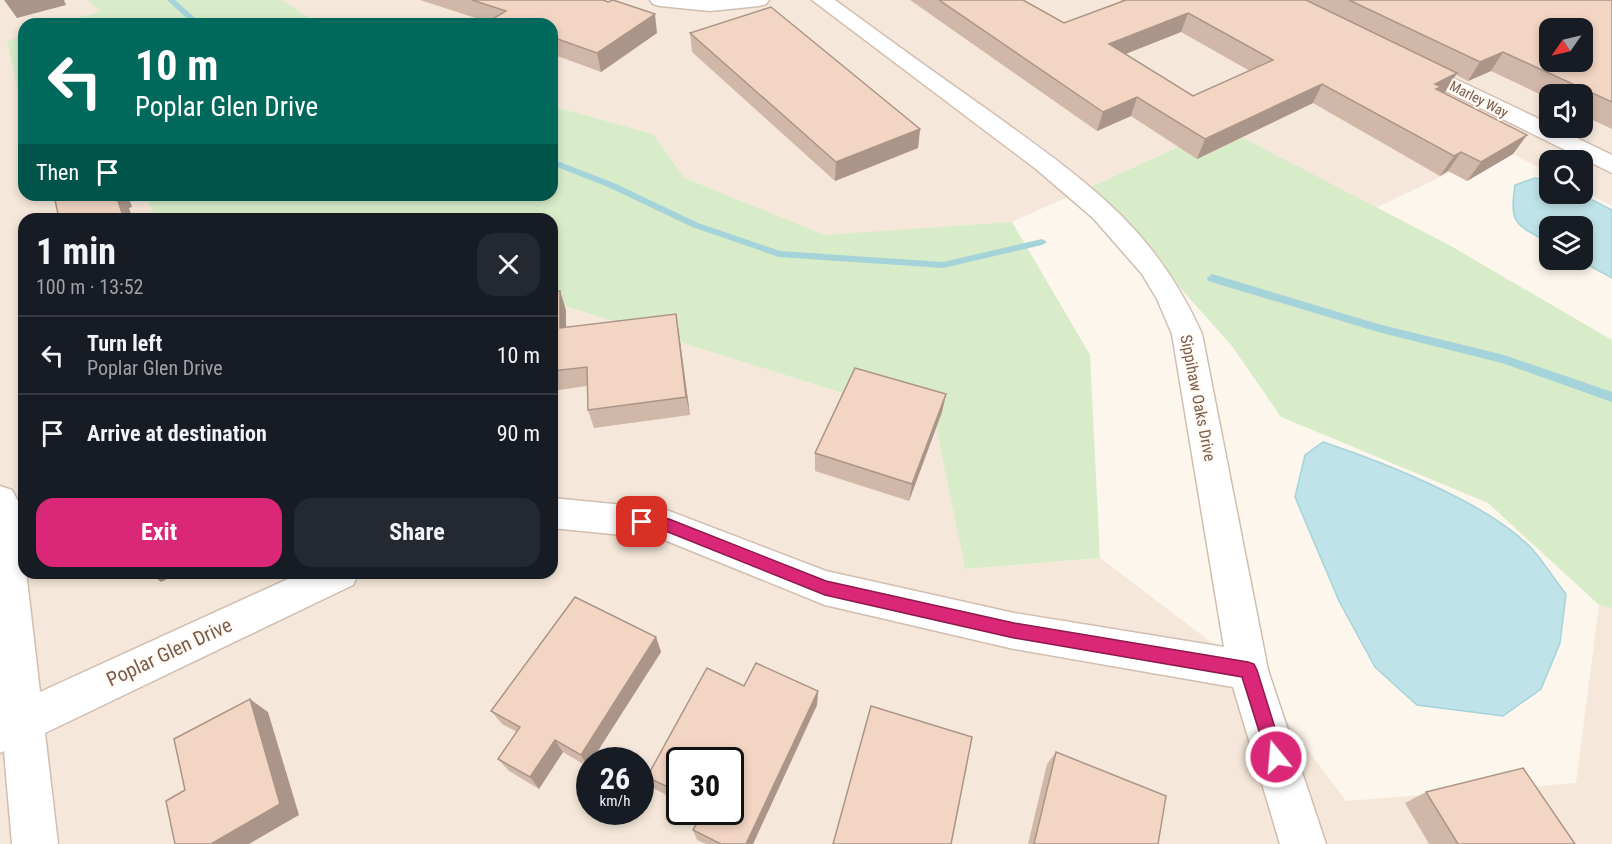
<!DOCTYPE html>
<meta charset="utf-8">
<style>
:root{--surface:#171b24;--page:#242831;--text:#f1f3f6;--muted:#9ea1a6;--line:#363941;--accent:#db2777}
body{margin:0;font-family:"Roboto Condensed",sans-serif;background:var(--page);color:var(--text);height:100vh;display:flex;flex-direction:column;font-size:22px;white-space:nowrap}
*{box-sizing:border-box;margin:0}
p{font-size:20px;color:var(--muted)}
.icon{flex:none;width:33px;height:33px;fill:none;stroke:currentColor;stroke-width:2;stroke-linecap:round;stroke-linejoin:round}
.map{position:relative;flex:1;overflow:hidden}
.panel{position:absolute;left:18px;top:213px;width:540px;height:366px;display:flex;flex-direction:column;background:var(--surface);border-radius:18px;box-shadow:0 3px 9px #0003}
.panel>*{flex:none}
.guide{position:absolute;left:18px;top:18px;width:540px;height:183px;border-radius:18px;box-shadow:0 3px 9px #0003;background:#00695c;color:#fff;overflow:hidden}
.needle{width:39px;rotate:236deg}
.tools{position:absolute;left:1539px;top:18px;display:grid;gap:12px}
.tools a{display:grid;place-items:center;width:54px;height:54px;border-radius:12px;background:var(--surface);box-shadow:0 3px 9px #0003;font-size:30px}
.speed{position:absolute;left:576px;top:747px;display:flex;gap:12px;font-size:30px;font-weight:700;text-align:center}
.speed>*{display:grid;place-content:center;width:78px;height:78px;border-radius:50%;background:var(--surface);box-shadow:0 3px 9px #0003;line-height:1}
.speed small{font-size:15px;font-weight:400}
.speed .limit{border:3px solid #111;border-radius:9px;background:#fff;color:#111}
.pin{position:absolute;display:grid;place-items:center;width:51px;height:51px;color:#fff;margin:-26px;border-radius:12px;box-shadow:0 3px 9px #0006}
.me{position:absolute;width:66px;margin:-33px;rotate:343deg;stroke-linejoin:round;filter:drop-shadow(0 0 4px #0008)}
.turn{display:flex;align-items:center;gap:21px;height:126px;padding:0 18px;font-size:27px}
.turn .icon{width:78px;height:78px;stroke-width:2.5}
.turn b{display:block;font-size:42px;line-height:51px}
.then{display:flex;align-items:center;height:57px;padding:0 18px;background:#0003;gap:12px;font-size:22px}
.round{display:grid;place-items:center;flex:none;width:63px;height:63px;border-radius:18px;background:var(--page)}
.summary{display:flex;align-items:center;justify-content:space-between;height:102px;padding:0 18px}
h1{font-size:36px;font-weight:700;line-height:45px}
.button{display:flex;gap:12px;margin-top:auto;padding:12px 18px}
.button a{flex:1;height:69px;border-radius:18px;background:var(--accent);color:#fff;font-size:24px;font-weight:700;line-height:69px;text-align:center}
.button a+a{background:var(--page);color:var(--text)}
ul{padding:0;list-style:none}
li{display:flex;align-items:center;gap:18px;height:78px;padding:0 18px;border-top:2px solid var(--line)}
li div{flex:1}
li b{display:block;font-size:22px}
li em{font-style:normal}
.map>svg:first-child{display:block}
</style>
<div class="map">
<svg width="1612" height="844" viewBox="0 0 1612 844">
<rect width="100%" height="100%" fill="#fdf6ec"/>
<g fill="#f5e8da" fill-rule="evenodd">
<path d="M0 0H170L159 24H24V195H183L194 219H24V573H552V302L935 422 965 569 1100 558 1248 670 1346 801 1576 783 1599 605 1612 608V844H0ZM590 760H640V812H590ZM680 760H730V812H680Z"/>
<path d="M228 0H1612V206L1583 191 1582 160H1550L1549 173 1502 148 1371 210 1222 127 1012 222 824 236 685 178 653 134 552 106V24H288ZM1550 28H1582V62H1550ZM1550 94H1582V128H1550Z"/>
</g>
<g fill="#d8ecc9">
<path d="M87 0H283L318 24H59L101 11Z"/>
<path d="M24 35V113H23L7 41Z"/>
<path d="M552 106 653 134 685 178 824 235 1012 222 1090 355 1100 558 965 569 935 422 552 302V219H156L146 195H552Z"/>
<path d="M1222 127 1449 245 1612 340V608L1599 605 1488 503 1281 417 1232 346 1090 187Z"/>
</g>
<g fill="#bfe3e8" stroke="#a5d3da" stroke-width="1.5">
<path d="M1535 178 1549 181 1550 194H1581L1612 210V278L1579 260H1582V226H1550L1549 243C1516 224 1509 225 1515 185Z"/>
<path d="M1323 442C1383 462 1491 504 1533 550 1545 564 1555 580 1566 594L1560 643 1541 689 1503 716 1417 705 1375 667 1339 601 1295 497 1305 455Z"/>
</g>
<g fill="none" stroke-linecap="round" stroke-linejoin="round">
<g fill="#a5d3da" fill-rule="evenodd">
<path d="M167 0H175L202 24H193Z"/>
<path d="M552 159 614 183 698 223 780 251 943 262 1042 239 1047 242 1042 245 943 268 779 257 692 227 608 187 552 165Z"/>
<path d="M1212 274 1378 324 1504 355 1612 392V402L1502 363 1378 332 1208 281 1207 278Z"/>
</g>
<g stroke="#d1beb0" stroke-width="3">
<g id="minor">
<path d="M650 0H769L766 4 759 6 710 11 660 6 653 4Z"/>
<path d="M812 0H835C888 39 941 77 995 115 1087 182 1154 227 1202 334L1268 670 1326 844H1280L1233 687 1014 649 825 605 662 539 552 528V498L664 509 826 571 1014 613 1224 647 1172 334 1157 299 1142 274 1093 218 1036 169Z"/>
<path d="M1411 58 1550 124V128H1556L1612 155V173L1403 70 1400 65 1403 60Z"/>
<path d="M0 486 12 490 18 501 40 692 301 573H359L353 585 45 733 58 844H12L4 751 0 753Z"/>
</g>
</g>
<use href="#minor" fill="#fff" fill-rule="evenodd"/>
</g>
<g fill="#d1b7a8" fill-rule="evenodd">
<path d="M420 0H603L657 33 601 72 552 54V24H494Z"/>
<path d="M910 0H1023L1064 23 1122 1 1120 0H1612V129L1582 115V94H1550V99L1491 71 1468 81 1456 75 1445 92 1444 93 1527 135 1513 154 1467 181 1448 171 1440 176 1313 103 1197 159 1131 116 1097 131ZM1181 32 1250 71 1193 96 1125 54Z"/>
<path d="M690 33 920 129 918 148 835 181 692 52Z"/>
<path d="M552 292 566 310V327L676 314 690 415 594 428 588 410 587 386 552 391Z"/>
<path d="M946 394 942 412 909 501 815 471V453Z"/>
<path d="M656 637 661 652 592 760H590L588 767 563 752 539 789 509 771 498 759 517 732 502 724 491 711Z"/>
<path d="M744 686 818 691 817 705 753 844H706L697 840 693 830 702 813 698 812H730L680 760V802L653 788 647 777Z"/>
<path d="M1056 752 1158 844H1028L1047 764Z"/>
<path d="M1426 792 1575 844H1429L1405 803Z"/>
</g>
<g fill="#aa9588">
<path d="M4 0H64L66 5 17 18Z"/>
<path d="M1188 13 1181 32 1103 63 1109 44Z"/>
<path d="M655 14 657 33 601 72 597 53Z"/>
<path d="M1503 52 1491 71 1468 81 1480 62Z"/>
<path d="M1457 73 1445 92 1435 97V84Z"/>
<path d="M1322 84 1313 103 1197 159 1205 139Z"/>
<path d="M1137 97 1131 116 1097 131 1103 112Z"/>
<path d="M920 129 918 148 835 181 836 162Z"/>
<path d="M1527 135 1513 154 1467 181 1481 162Z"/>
<path d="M1461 152 1448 171 1440 176 1454 156Z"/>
<path d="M116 195H128L132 207 129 208 133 219H124Z"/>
<path d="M560 291 566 310V347L560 328Z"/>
<path d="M676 314 679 333 690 415 686 397Z"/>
<path d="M946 394 942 412 909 501 912 484Z"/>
<path d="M150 573H180L161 582Z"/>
<path d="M656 637 661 652 592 760H590V765L588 767 581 755Z"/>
<path d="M818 691 817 705 753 844H746Z"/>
<path d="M250 699 268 712 299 815 249 844H211Z"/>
<path d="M555 740 563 752 539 789 530 777Z"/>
</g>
<g fill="#f3d5c3" stroke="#aa9588" stroke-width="1.5" fill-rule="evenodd">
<path d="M472 0H603L608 2 613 0 655 14 597 53 552 37V24H510L494 18 506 11Z"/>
<path d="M939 0H1023L1064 23 1126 0H1306L1457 73 1435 84 1441 87 1436 89 1527 135 1481 162 1461 152 1454 156 1322 84 1205 139 1137 97 1103 112ZM1188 13 1273 60 1193 96 1109 44Z"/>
<path d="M1349 0H1612V102L1503 52 1480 62ZM1550 28H1582V62H1550Z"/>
<path d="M771 7 920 129 836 162 690 33Z"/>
<path d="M54 195H116L124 219H59Z"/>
<path d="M560 291V328L676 314 686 397 588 410 587 367 552 371V292Z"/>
<path d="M855 368 946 394 912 484 815 453Z"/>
<path d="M575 597 656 637 581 755 555 740 530 777 498 759 520 727 491 711Z"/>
<path d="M756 663 818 691 746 844H721L693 830 703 812H730V760H680V793L647 777 707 668 744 686Z"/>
<path d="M250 699 280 804 211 844H175L166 801 185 790 174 739Z"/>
<path d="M871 706 972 737 951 844H833Z"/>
<path d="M1056 752 1166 796 1158 844H1034Z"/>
<path d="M1523 768 1575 844H1458L1426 792Z"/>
</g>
<path fill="#db2777" stroke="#8e194d" stroke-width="1.5" d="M642 515 669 519 826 581 1014 623 1248 662 1254 664 1257 670 1284 757 1282 763 1276 766 1269 763 1242 677 1014 638 825 595 663 530 636 526 634 522 636 517Z"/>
<g text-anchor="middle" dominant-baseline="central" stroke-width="4.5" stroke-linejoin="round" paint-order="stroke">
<g font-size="14" fill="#7a5c4d" stroke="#fffaf3">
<text transform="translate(1479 99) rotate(27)">Marley Way</text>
</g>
<g font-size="16" fill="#7a5c4d" stroke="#fffaf3">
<text transform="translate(1198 398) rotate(79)">Sippihaw Oaks Drive</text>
</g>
<g font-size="20" fill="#7a5c4d" stroke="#fffaf3">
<text transform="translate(169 652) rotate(-25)">Poplar Glen Drive</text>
</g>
</g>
</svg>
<div class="tools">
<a><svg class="needle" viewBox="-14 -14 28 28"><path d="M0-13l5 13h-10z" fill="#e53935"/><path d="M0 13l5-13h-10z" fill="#9ea1a6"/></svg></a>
<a><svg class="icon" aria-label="sound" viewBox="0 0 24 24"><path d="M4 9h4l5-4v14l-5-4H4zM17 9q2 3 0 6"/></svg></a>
<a><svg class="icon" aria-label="search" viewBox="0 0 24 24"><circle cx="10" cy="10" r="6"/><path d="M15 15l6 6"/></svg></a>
<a><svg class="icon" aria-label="layers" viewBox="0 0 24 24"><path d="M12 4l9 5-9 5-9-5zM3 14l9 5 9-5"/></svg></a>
</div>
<div class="speed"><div>26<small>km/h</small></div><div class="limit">30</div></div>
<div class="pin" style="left:642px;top:522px;background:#d93025"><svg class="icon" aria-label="arrive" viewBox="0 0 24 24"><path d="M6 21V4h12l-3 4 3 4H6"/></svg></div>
<svg class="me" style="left:1276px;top:757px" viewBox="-20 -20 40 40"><circle r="17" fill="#db2777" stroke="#fff" stroke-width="3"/><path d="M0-11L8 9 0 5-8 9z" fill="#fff"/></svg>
<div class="guide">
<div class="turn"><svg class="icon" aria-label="left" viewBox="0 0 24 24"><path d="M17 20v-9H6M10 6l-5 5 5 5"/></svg><div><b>10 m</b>Poplar Glen Drive</div></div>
<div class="then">Then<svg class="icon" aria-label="arrive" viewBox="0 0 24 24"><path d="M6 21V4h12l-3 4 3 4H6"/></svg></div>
</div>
<section class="panel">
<div class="summary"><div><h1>1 min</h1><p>100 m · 13:52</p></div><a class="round"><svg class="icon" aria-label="close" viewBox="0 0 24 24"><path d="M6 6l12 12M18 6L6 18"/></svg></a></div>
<ul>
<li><svg class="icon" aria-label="left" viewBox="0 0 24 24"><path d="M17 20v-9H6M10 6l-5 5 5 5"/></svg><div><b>Turn left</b><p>Poplar Glen Drive</p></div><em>10 m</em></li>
<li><svg class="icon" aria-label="arrive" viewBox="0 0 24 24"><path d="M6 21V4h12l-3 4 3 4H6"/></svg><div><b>Arrive at destination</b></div><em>90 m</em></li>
</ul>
<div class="button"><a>Exit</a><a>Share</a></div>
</section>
</div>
